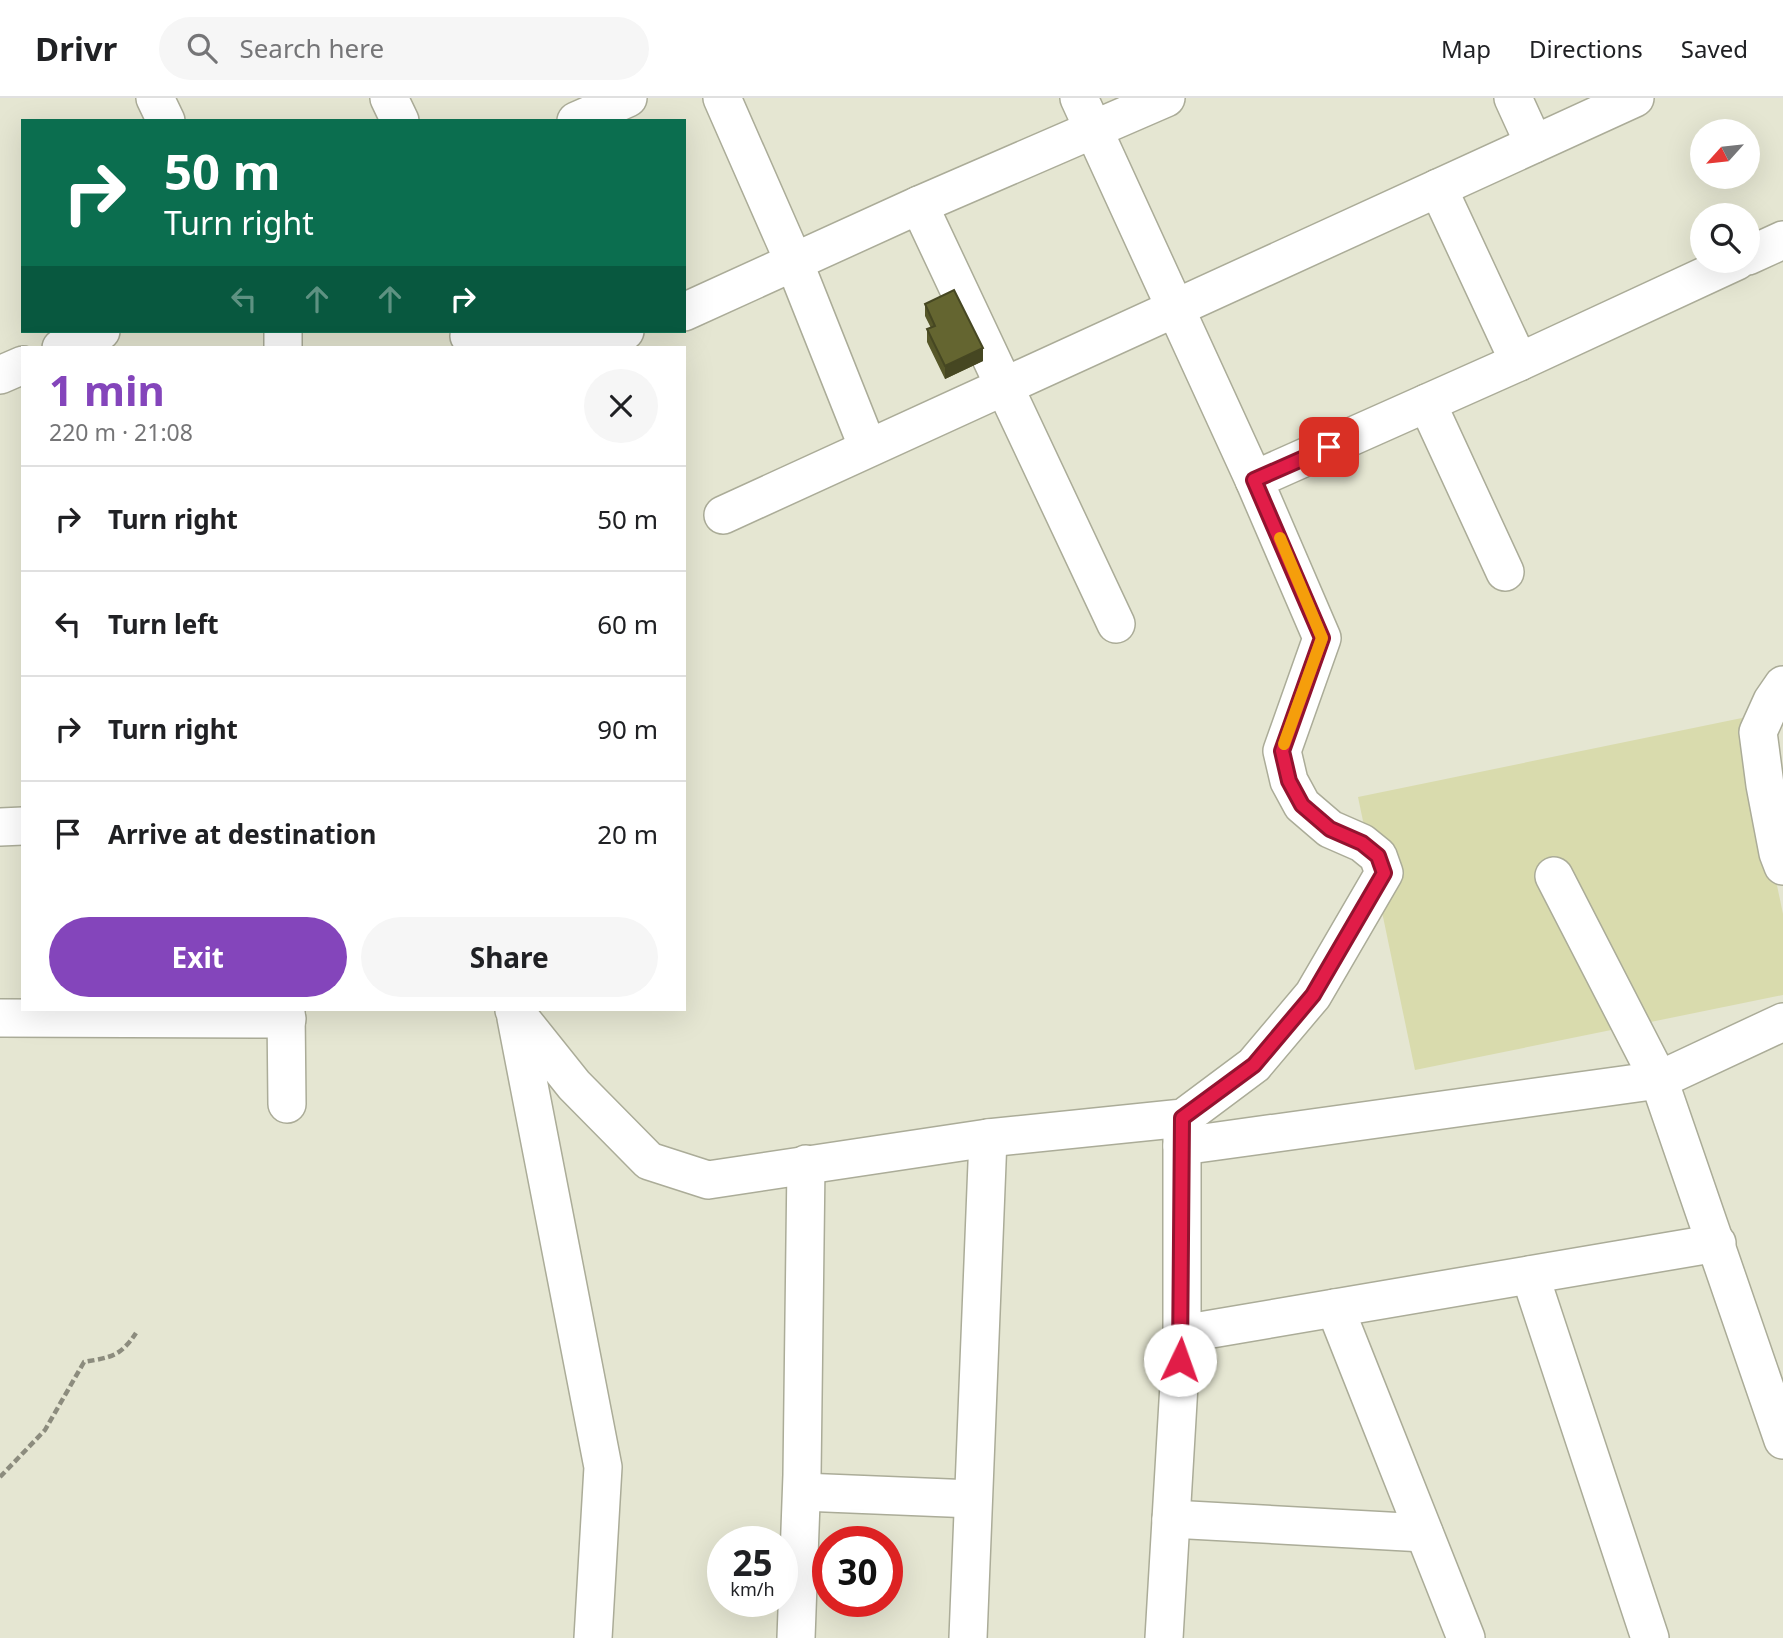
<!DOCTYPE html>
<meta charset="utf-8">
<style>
:root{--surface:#fff;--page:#f6f6f6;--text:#202124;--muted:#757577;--line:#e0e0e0;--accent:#8445bb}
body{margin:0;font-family:"Noto Sans",sans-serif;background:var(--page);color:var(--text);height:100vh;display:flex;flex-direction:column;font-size:26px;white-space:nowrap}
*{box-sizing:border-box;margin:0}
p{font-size:23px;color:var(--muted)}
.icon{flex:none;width:38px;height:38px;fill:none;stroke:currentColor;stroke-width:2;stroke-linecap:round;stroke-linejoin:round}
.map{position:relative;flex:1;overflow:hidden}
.details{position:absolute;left:21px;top:248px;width:665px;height:665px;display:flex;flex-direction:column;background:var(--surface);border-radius:0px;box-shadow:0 7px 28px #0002}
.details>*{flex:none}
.guide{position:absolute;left:21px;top:21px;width:665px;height:214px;border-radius:0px;box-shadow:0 7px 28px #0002;background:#0b6e4f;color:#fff;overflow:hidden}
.needle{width:46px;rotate:243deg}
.tools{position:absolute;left:1690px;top:21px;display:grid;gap:14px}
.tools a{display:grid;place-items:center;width:70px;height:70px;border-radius:50%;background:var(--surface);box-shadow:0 7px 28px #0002;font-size:35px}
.speed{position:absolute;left:707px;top:1428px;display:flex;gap:14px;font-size:35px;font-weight:700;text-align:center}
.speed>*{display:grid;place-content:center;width:91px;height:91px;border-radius:50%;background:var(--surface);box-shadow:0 7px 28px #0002;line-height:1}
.speed small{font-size:18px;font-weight:400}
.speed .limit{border:10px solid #d22;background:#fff;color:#111}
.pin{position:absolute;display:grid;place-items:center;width:60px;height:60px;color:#fff;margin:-30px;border-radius:14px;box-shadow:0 4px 10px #0006}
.me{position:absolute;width:77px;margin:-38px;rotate:3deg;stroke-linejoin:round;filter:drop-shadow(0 0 5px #0008)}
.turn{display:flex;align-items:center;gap:24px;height:147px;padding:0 28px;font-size:32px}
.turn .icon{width:91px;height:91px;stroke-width:2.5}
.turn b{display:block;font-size:49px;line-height:60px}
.lanes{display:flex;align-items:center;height:66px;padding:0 28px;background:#0003;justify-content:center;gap:35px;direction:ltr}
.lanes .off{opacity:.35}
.round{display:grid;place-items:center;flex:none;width:74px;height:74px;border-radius:37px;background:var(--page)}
.overview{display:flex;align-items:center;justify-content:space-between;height:119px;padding:0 28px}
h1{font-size:42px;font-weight:700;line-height:52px;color:var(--accent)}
.primary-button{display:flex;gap:14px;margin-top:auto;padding:14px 28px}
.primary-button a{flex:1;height:80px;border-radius:42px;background:var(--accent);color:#fff;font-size:28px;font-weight:700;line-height:80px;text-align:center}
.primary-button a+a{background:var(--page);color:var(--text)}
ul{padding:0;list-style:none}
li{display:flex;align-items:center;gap:21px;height:105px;padding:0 28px;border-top:2px solid var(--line)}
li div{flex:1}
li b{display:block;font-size:26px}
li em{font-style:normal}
header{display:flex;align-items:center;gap:42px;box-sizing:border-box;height:98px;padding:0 35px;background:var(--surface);border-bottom:2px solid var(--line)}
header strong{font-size:33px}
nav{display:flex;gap:38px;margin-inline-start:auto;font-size:24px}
.search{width:490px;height:63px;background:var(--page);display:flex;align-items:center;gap:18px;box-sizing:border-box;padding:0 24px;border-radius:38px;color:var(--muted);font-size:26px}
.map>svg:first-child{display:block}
</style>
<header>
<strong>Drivr</strong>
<div class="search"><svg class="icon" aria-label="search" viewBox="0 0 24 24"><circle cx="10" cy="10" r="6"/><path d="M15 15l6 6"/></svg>Search here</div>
<nav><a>Map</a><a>Directions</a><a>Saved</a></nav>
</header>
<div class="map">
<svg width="1783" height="1540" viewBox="0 0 1783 1540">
<rect width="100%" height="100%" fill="#e5e6d2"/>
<path fill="#d9dbad" d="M1742 620 1783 816V897L1415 972 1358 699Z"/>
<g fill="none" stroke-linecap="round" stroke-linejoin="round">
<g stroke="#abac98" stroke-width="40">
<g id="street">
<path d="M155 0 166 23"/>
<path d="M389 0 400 23"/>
<path d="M722 0 794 164 868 350"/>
<path d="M1513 0 1534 46"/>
<path d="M576 23 628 0"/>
<path d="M1438 90 1519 264"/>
<path d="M919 107 1116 526"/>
<path d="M1748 158 1783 142"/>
<path d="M684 214 919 107 1166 0"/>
<path d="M469 238 625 233"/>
<path d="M61 250 101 233"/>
<path d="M283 250V233"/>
<path d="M0 277 23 267"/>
<path d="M1427 305 1505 474"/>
<path d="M1254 382 1519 264 1737 163"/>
<path d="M723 417 1635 0"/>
<path d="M1783 587 1772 603 1758 634 1765 687 1778 755 1783 768"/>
<path d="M0 729 23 728"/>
<path d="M1554 778 1659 982 1783 1342"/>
<path d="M286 912 287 1006"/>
<path d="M514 912 574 987 649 1063 708 1082 988 1040 1183 1020 1254 967 1313 897 1384 775 1378 758 1362 745 1330 731 1302 707 1289 683 1282 653 1322 540 1254 382 1079 0"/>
<path d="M0 920 287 921"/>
<path d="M516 920 603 1369 593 1540"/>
<path d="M1182 1048 1659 982 1783 924"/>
<path d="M1530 1177 1650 1540"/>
<path d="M1335 1210 1466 1540"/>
<path d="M1182 1236 1717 1145"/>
<path d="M802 1394 973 1401"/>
<path d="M1171 1421 1424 1435"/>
<path d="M796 1540 802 1377 806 1066"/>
<path d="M968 1540 988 1040"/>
<path d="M1164 1540 1182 1236V1024"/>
</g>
</g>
<path stroke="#8c8c7e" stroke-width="4.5" stroke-dasharray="7 3.5" stroke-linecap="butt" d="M0 1379 45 1332 84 1264C111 1259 120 1259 136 1235"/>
<use href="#street" stroke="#fff" stroke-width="37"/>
</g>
<path fill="#565729" d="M925 206 983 263 945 281 927 244V231L931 230 925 218Z"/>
<path fill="#464722" d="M983 250V263L945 281V268Z"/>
<path fill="#646530" stroke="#464722" stroke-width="2" d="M954 192 983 250 945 268 927 231 935 228 925 206Z"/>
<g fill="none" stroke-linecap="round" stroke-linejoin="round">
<g stroke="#92132f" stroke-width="18">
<path id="route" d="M1180 1262 1182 1020 1254 967 1313 897 1384 775 1378 758 1362 745 1330 731 1302 707 1289 683 1282 653 1322 540 1254 382 1329 349"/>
</g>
<use href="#route" stroke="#e11d48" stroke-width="12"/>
<path stroke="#f59e0b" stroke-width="12" d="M1280 440 1322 540 1284 646"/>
</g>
</svg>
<div class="tools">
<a><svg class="needle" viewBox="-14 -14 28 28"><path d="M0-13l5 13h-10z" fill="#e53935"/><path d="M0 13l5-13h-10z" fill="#757577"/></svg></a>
<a><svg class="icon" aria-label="search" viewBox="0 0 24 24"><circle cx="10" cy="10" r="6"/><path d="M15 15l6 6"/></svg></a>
</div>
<div class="speed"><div>25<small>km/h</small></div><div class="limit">30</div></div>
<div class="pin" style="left:1329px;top:349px;background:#d93025"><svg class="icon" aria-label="arrive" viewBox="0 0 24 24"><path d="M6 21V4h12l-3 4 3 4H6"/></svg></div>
<svg class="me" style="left:1180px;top:1262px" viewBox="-20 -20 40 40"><circle r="19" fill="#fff"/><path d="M0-13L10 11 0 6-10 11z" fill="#e11d48"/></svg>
<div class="guide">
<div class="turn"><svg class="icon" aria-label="right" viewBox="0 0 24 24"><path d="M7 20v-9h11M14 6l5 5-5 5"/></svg><div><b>50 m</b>Turn right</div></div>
<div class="lanes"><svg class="icon off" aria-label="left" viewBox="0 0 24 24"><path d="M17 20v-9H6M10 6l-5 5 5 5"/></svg><svg class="icon off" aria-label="ahead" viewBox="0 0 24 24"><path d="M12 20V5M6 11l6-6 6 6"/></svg><svg class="icon off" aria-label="ahead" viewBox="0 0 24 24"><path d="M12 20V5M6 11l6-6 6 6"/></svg><svg class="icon" aria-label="right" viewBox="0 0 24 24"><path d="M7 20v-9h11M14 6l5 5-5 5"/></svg></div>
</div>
<section class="details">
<div class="overview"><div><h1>1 min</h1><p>220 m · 21:08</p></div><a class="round"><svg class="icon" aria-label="close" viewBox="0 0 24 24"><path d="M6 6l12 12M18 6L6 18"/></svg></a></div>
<ul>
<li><svg class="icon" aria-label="right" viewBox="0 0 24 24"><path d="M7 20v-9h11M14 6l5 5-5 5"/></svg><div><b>Turn right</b></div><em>50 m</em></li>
<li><svg class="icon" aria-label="left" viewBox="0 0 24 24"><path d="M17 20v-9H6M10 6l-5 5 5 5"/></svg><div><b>Turn left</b></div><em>60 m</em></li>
<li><svg class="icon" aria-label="right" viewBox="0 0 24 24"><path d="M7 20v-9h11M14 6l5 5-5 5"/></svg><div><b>Turn right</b></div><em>90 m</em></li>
<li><svg class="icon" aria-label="arrive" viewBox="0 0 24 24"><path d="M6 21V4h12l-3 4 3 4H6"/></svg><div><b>Arrive at destination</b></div><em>20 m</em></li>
</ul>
<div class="primary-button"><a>Exit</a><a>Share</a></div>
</section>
</div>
